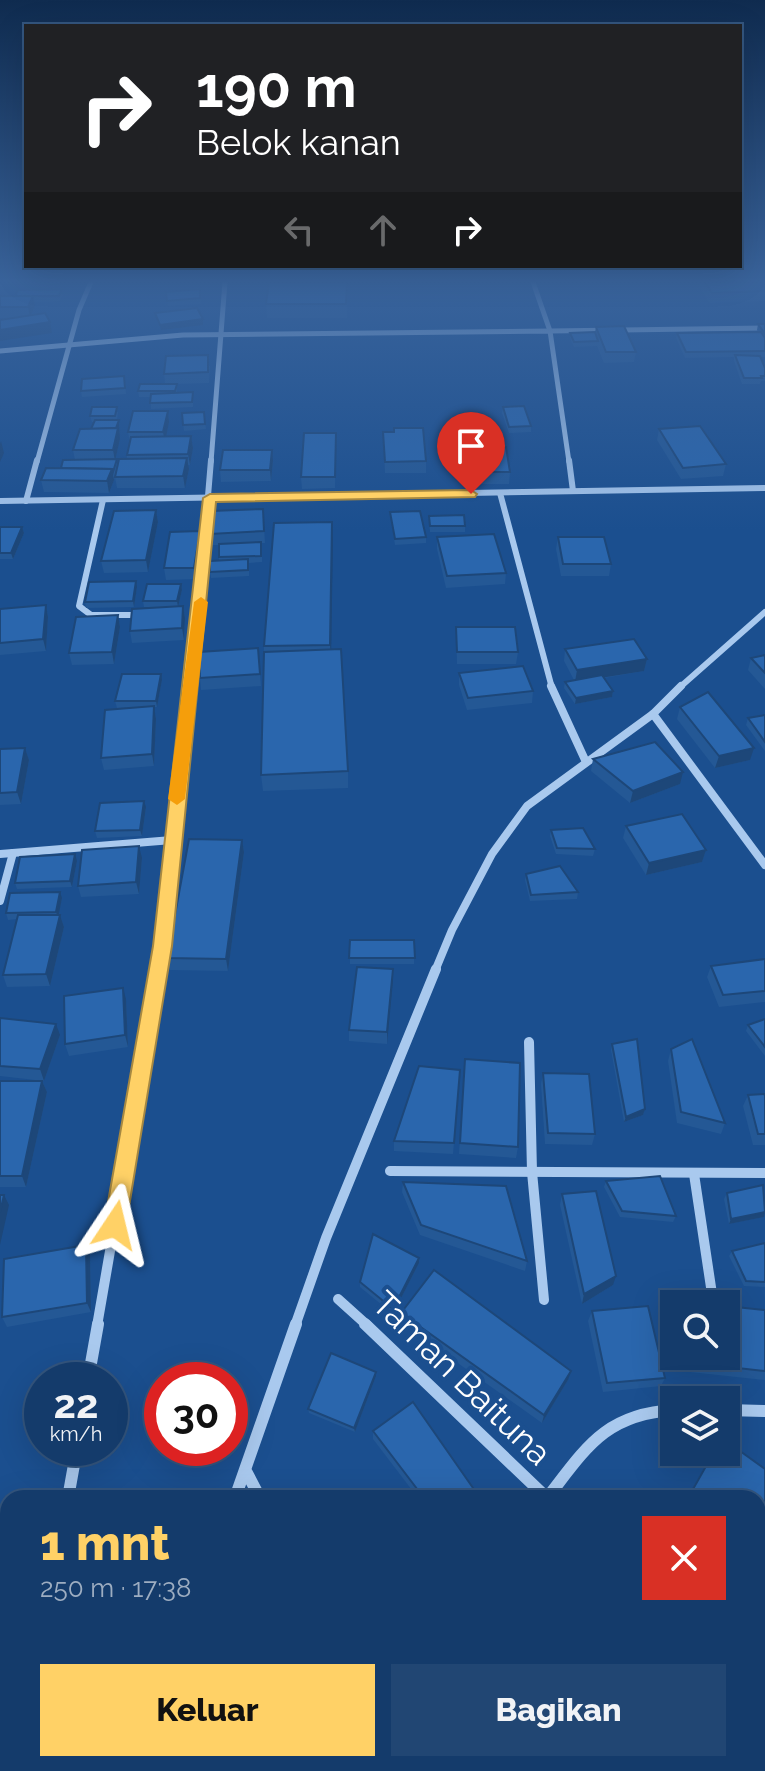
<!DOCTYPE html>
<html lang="id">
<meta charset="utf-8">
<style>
:root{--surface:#143b6b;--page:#214673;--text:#f1f3f6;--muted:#9dadc1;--line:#33557e;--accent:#ffd166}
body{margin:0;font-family:Raleway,sans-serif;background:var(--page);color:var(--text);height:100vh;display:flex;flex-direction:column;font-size:30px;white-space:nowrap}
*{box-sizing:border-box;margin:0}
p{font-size:26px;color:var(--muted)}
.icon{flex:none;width:44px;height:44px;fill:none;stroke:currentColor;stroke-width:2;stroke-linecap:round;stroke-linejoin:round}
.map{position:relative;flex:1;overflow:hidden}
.drawer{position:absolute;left:0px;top:1490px;width:766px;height:282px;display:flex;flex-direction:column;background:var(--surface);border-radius:24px 24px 0 0;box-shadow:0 8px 32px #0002,0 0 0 2px var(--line)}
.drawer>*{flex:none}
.guide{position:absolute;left:24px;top:24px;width:718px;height:244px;border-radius:0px;box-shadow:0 8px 32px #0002,0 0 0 2px var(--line);background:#202124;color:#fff;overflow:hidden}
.tools{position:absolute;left:660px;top:1290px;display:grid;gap:16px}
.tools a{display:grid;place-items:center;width:80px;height:80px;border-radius:0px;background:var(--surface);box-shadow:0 8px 32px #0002,0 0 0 2px var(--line);font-size:40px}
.speed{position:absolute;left:24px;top:1362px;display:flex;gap:16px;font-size:40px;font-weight:700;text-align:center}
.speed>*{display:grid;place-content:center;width:104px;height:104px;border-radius:50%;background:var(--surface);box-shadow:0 8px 32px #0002,0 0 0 2px var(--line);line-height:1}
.speed small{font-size:20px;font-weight:400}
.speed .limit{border:12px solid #d22;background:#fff;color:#111}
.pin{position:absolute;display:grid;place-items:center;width:68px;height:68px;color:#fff;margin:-82px -34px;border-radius:50% 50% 50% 0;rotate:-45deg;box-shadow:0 0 8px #0007}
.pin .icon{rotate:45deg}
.me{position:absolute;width:88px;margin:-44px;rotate:10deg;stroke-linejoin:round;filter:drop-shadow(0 0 6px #0008)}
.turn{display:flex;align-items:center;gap:28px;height:168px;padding:0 40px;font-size:36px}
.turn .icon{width:104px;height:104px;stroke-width:2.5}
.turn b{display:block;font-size:56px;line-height:68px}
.lanes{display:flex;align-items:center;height:76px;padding:0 40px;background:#0003;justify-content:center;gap:40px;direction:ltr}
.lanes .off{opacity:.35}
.round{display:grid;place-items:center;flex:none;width:84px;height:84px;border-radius:0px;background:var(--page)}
.head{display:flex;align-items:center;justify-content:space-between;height:136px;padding:0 40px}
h1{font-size:48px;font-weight:800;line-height:60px;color:var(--accent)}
.action{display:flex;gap:16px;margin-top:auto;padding:16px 40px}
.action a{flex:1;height:92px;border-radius:0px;background:var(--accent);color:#111;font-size:32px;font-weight:800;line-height:92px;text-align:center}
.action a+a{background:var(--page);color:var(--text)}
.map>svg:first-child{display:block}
</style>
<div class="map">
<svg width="765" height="1771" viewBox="0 0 765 1771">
<rect width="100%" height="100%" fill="#1b4f8f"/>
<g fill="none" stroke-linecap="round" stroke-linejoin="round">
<g stroke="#a9c9ee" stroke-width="5">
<path d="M533 282 550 331 765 328"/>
<path d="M0 351 183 335 550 331 569 462"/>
<path d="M37 462 79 310 91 282"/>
<path d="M211 462 225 282"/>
</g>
<g stroke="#a9c9ee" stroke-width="6">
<path d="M569 460 573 491"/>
<path d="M500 493 552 688"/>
<path d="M103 500 79 606 91 615H139"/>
<path d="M0 501 765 488"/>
<path d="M26 501 37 460"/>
<path d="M192 688 211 460"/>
<path d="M679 688 765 612"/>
</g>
<g stroke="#a9c9ee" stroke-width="8">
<path d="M551 686 586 762"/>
<path d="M653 714 765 865"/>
<path d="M0 854 172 840"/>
<path d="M0 901 13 853"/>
<path d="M159 971 192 686"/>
<path d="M435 971 452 930 492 854 527 806 653 714 681 686"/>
</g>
<g stroke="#a9c9ee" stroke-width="10">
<path d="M529 1042 532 1172 544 1300"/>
<path d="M390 1171 765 1173"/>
<path d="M694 1174 712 1294"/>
<path d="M338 1299 368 1326"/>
<path d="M97 1326 159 969"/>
<path d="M295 1326 326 1238 436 969"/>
</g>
<g stroke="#a9c9ee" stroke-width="12">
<path d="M365 1324 547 1498"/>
<path d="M88 1380 98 1324"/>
<path d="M726 1410 765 1411"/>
<path d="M247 1473 260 1498"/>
<path d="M68 1498 77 1448"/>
<path d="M235 1498 296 1324"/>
<path d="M547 1498C586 1448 605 1414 674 1410"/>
<path d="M141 1764 146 1771"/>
<path d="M409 1764 413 1771"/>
<path d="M730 1764 735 1771"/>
<path d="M21 1771 22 1764"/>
<path d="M89 1771 94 1764"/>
</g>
</g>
<g fill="#245895">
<path d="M269 282H348L347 318H267L266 304Z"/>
<path d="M696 282H765V301L710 303Z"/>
<path d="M200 289 201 304 168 306 166 292Z"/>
<path d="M63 294 60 301 34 302 35 306 31 316 52 333 18 318H0V296Z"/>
<path d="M758 324H765V357H760L765 368V381H761L760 384H742L734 361V357L685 358 676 338 677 333 758 332 757 330Z"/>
<path d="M596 327 636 352 634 362 604 363 597 346 574 347 570 338V333L595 332Z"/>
<path d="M210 366 209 383 177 384V393L193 392V407L151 409V397H139L138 391 165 384 164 374Z"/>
<path d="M125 382 126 394 82 397 81 391Z"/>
<path d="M503 407 531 426V432L509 433 502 413Z"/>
<path d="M168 411 169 422 166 437 191 436 193 448 190 465H188L189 469 185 488H117L115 477 109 493 44 492 41 480 75 460 73 450 91 429 94 422H92L90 416 118 412 117 420H119L120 439 115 460 118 465 127 459V455L130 443 128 432Z"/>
<path d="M204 412 206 429 184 431 182 413Z"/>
<path d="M659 429 726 464 723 476 681 479 657 440Z"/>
<path d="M383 432 426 461V473H385Z"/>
<path d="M336 433 335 488 302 489 301 477Z"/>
<path d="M467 437 504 447 510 472 509 484H471L469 453H467Z"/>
<path d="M272 450 273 461 271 481 221 482 220 470Z"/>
<path d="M263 509 265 543H262V562L249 563V576L211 578 210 572 219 560V545H211L210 534Z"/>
<path d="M156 510 158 522 148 572 104 573 101 561Z"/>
<path d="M390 512 426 537V543L395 545Z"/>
<path d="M429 516 465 526V532H430Z"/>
<path d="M332 522 331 649 348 771V788L263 791 261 775 264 646Z"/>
<path d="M0 527H22L24 533 13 559H0Z"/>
<path d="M437 537 506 573 505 584 446 588 437 549Z"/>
<path d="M558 537 611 564 609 576H561L556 549Z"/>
<path d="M201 543 196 579 166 580 164 568Z"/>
<path d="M136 581 137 587 134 607 86 608 85 602Z"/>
<path d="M181 584 182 590 178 606H183L185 618 184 640 132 643 130 631 172 607H144L143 601Z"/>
<path d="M46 605 48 617 46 651 0 655V609Z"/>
<path d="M118 615 120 627 114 664 72 665 69 653Z"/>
<path d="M456 627 518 652 516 664H457Z"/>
<path d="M258 648 261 686 201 690 200 678Z"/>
<path d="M565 649 647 659 644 671 604 678 613 691 612 697 575 704 564 688 565 682 574 680 564 661Z"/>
<path d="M765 655V689L748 670 751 658Z"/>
<path d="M459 673 533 691 532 703 467 710 459 685Z"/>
<path d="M162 680 157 707H154L156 719 154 766 104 770 101 758 138 707 117 708 115 701Z"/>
<path d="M680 707 750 760 715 768 677 719Z"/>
<path d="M765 715V751L746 725 748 718Z"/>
<path d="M25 748 29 760 21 804 0 805V749Z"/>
<path d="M593 759 680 784 630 803 591 771Z"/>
<path d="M146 807 142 836 97 838 95 831Z"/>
<path d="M626 826 706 850 702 862 646 875 623 838Z"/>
<path d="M551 830 595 849 593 856 556 854 550 836Z"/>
<path d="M242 840 244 852 228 971 170 970 167 958Z"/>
<path d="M142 858 139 894 81 897 78 886Z"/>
<path d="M77 861 72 887 17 889 15 883Z"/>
<path d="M526 874 578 892 577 899 530 901 525 880Z"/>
<path d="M62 898 58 915H60L64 927 50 986 7 987 3 975 17 919 8 920 6 913Z"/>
<rect x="350" y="940" width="64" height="24"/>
<path d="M765 959V1002L719 1007 707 977 711 966Z"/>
<path d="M393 981 387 1044 349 1041V1030Z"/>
<path d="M126 999 128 1047 69 1056 65 1044Z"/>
<path d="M0 1018 60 1035 44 1081 0 1076Z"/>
<path d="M765 1019V1056L746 1031 748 1025Z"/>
<path d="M612 1044 645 1109 643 1115 624 1122 611 1050Z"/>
<path d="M671 1049 725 1123 721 1134 677 1123 668 1061Z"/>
<path d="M465 1059 518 1147 516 1158 459 1154Z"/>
<path d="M460 1070 453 1154 394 1151V1141Z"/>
<path d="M543 1073 595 1134 592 1145 545 1144 541 1084Z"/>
<path d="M0 1081H42L47 1092 26 1187H0Z"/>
<path d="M765 1094V1145H753L743 1106 748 1095Z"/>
<path d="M606 1181 676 1216 673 1222 620 1217 604 1187Z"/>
<path d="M403 1182 527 1261 525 1271 420 1235 402 1192Z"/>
<path d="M727 1193 765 1198 764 1217 729 1224 724 1199Z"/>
<path d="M562 1194 613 1285 582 1304 560 1205Z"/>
<path d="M765 1243V1287L744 1286 729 1256 732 1251Z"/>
<path d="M86 1245 90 1255 91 1312 7 1327 2 1317Z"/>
<path d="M419 1258V1263L393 1314 360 1287V1282Z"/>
<path d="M765 1310V1380L681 1371 680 1356H726Z"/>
<path d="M592 1311 665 1378 661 1386 603 1392 588 1321Z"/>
<path d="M401 1313 568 1380 542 1423 400 1322Z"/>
<path d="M376 1372V1376L355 1432 309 1413 308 1409Z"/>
<path d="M373 1431 480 1498H418L373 1439Z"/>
<path d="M713 1452H726L765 1469V1580L758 1574V1498H687Z"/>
<path d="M758 1671 765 1677V1771H751L746 1764H758Z"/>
<path d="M560 1764H635L619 1771H563Z"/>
</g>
<g fill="#1d4779">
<path d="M33 296 35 306 30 317 28 307Z"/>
<path d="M203 319V325L161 330 160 325Z"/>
<path d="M50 322 52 333 0 341V330Z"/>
<path d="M168 411 169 422 165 443 163 432Z"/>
<path d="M119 420 120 439 115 461 113 450 115 430Z"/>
<path d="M191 436 193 448 190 465 188 454Z"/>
<path d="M1 441 4 453 0 462V444Z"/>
<path d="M272 450 273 461 271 481 270 470Z"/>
<path d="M187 458 189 469 185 488 183 476Z"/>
<path d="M112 469 114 480 109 493 107 481Z"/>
<path d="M156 510 158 522 148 572 146 560Z"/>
<path d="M332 522 333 538 331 662 330 645Z"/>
<path d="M22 527 24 533 13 559 11 553Z"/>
<path d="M200 531 201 543 196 579 194 568Z"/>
<path d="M136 581 137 587 134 607 133 601Z"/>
<path d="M181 584 182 590 178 607 177 601Z"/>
<path d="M46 605 48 617 46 651 43 639Z"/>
<path d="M183 606 185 618 184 640 182 628Z"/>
<path d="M118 615 120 627 114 664 112 652Z"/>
<path d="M647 659 644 671 575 682 577 670Z"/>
<path d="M161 674 162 680 157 707 156 701Z"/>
<path d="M613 691 612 697 575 704 576 698Z"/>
<path d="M154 706 156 719 154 766 152 754Z"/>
<path d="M25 748 29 760 21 804 17 792Z"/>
<path d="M754 748 750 760 715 768 719 756Z"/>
<path d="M683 772 680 784 630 803 633 791Z"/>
<path d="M144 801 146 807 142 836 140 830Z"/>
<path d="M242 840 244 852 228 971 226 959Z"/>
<path d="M139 846 142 858 139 894 136 882Z"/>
<path d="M706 850 702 862 646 875 649 863Z"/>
<path d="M75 854 77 861 72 887 70 881Z"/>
<path d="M60 892 62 898 58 918 56 912Z"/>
<path d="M60 915 64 927 50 986 46 974Z"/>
<path d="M393 969V981L387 1044V1032Z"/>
<path d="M123 988 126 999 128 1047 125 1035Z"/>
<path d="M56 1024 60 1035 44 1081 40 1069Z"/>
<path d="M42 1081 47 1092 26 1187 22 1176Z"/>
<path d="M645 1109 643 1115 624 1122 626 1117Z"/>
<path d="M4 1195 9 1205 0 1245V1212Z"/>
<path d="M765 1212 764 1217 729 1224 731 1219Z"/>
<path d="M86 1245 90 1255 91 1312 87 1303Z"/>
<path d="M419 1258V1263L393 1314V1309Z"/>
<path d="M616 1276 613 1285 582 1304 584 1294Z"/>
<path d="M571 1371 568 1380 542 1423 544 1415Z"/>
<path d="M376 1372V1376L355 1432 354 1428Z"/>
</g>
<g fill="#2a66ad" stroke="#1d4779" stroke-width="2">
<path d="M269 282H347L346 304H266Z"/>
<path d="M705 282H765V291L712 293Z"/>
<path d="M62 289 59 296H15L18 290Z"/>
<path d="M200 289V298L167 301 166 292Z"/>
<path d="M0 296H33L28 307H0Z"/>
<path d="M197 308 203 319 160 325 155 313Z"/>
<path d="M45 313 50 322 0 330V320Z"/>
<path d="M758 324H765V334Z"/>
<path d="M624 326 636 352H606L596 327Z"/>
<path d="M595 332 598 341 574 342 570 333Z"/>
<path d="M761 332 765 338V351L686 352 677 333Z"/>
<path d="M208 355V372L164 374 166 356Z"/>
<path d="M735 355 760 356 765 368V376H761L762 378H744Z"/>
<path d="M124 376 125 388 81 391 82 379Z"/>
<path d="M140 384H177L175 391H138Z"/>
<path d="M193 392 192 402 150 403 151 394Z"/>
<path d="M524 406 531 426 509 427 503 407Z"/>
<path d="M92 407H117L115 416H90Z"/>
<path d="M133 411H168L163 432H128Z"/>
<path d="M204 412 205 424 183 425 182 413Z"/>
<path d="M95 420H119L116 428 91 429Z"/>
<path d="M700 426 726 464 683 468 659 429Z"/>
<path d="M118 428 113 450H73L80 429Z"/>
<path d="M394 428H423L426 461 385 462 383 432H394Z"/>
<path d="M304 433H336L335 477H301Z"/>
<path d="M191 436 188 454 127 455 131 437Z"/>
<path d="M467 437H503L504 448 468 447Z"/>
<path d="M506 447 510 472H472L469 448Z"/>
<path d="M223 450H272L270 470H220Z"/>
<path d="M187 458 183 476 115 477 119 459Z"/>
<path d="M117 459 113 472 112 469 61 468 63 460Z"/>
<path d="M46 468 112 469 107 481 41 480Z"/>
<path d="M263 509 264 531 210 534 211 511Z"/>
<path d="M156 510 146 560 101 561 114 511Z"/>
<path d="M420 511 426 537 395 539 390 512Z"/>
<path d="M464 515 465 526H430L429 516Z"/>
<path d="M332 522 330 645 264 646 274 523Z"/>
<path d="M0 527H22L11 553H0Z"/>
<path d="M200 531 194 568H164L170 532Z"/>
<path d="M494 534 506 573 447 576 437 537Z"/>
<path d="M558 537H604L611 564H563Z"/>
<path d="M261 542V556L219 557V544Z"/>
<path d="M248 559V570L210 572V561Z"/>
<path d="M136 581 133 601 85 602 89 582Z"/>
<path d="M147 584H181L177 601H143Z"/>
<path d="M46 605 43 639 0 643V609Z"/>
<path d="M183 606 182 628 130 631 132 609Z"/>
<path d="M118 615 112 652 69 653 76 617Z"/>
<path d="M456 627H515L518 652H457Z"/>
<path d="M634 639 647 659 577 670 565 649Z"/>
<path d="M258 648 260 674 200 678 199 652Z"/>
<path d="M341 649 348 771 261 775 264 652Z"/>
<path d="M765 655V673L751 658Z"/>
<path d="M523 666 533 691 468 698 459 673Z"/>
<path d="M122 674H161L156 701H115Z"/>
<path d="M602 675 613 691 576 698 565 682Z"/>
<path d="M708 692 754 748 719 756 680 707Z"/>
<path d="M154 706 152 754 101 758 105 710Z"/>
<path d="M765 715V742L748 718Z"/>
<path d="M655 742 683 772 633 791 593 759Z"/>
<path d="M25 748 17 792 0 793V749Z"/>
<path d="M144 801 140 830 95 831 100 803Z"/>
<path d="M682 814 706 850 649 863 626 826Z"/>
<path d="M583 828 595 849 557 848 551 830Z"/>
<path d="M189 839 242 840 226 959 167 958Z"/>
<path d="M139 846 136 882 78 886 82 850Z"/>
<path d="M75 854 70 881 15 883 20 857Z"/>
<path d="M560 866 578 892 531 895 526 874Z"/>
<path d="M60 892 56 912 6 913 10 893Z"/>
<path d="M18 915H60L46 974 3 975Z"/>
<path d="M350 940H414L415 958H349Z"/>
<path d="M765 959V991L723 995 711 966Z"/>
<path d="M357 967 393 969 387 1032 349 1030Z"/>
<path d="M123 988 125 1035 65 1044 64 996Z"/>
<path d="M0 1018 56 1024 40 1069 0 1066Z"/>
<path d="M765 1019V1047L748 1025Z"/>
<path d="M637 1039 645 1109 626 1117 612 1044Z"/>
<path d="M692 1039 725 1123 681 1112 671 1049Z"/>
<path d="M465 1059 520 1063 518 1147 460 1143Z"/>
<path d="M419 1066 460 1070 454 1143 394 1141Z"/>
<path d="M543 1073 589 1074 595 1134 548 1133Z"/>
<path d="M0 1081H42L22 1176H0Z"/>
<path d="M765 1094V1134H758L748 1095Z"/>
<path d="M660 1176 676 1216 622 1211 606 1181Z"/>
<path d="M403 1182 506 1186 527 1261 421 1225Z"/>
<path d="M763 1185 765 1212 731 1219 727 1193Z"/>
<path d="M596 1191 616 1276 584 1294 562 1194Z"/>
<path d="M0 1195H4L0 1212Z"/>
<path d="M373 1234 419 1258 393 1309 360 1282Z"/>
<path d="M765 1243V1282L746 1281 732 1251Z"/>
<path d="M86 1245 87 1303 2 1317 4 1259Z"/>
<path d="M434 1270 571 1371 544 1415 401 1313Z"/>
<path d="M682 1302 703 1304H682Z"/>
<path d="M648 1306 665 1378 607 1383 592 1311Z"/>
<path d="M726 1306 765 1310V1371L685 1362V1356H726Z"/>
<path d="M331 1353 376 1372 354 1428 308 1409Z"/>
<path d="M413 1402 480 1498H424L373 1431Z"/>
<path d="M726 1441 765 1469V1564L758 1559V1498H688L714 1452H726Z"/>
<path d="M758 1671 765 1677V1768L758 1758Z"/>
<path d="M183 1764H217L211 1771H187Z"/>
<path d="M318 1764H377L381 1771H321Z"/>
<path d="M565 1764H632L616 1771H567Z"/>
</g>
<linearGradient id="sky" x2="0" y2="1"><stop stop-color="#0f2b4f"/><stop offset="0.53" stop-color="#39639b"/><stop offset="1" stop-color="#39639b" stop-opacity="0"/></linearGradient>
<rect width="765" height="530" fill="url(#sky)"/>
<path fill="#ffd166" stroke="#a68842" stroke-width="2" d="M471 490 477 494 475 497 216 502 172 946 126 1225 123 1233 115 1236 107 1233 104 1225 153 946 203 498 210 494Z"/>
<path fill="#f59e0b" d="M201 597 208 602 185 799 177 805 168 799 194 602Z"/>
<g text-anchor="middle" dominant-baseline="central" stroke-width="8" stroke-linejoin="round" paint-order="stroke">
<g font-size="34" fill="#fff" stroke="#1b4f8f">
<text transform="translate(462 1378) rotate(44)">Taman Baituna</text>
</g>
</g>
</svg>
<div class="tools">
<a><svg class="icon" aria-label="search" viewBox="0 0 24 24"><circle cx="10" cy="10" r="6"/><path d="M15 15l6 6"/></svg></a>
<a><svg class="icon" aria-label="layers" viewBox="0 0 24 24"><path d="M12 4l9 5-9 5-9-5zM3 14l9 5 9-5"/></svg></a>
</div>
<div class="speed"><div>22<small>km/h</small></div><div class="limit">30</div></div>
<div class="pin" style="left:471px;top:494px;background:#d93025"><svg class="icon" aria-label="arrive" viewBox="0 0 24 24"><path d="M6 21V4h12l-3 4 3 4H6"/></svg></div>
<svg class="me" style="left:115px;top:1225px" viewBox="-20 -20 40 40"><path d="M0-17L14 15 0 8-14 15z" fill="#ffd166" stroke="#fff" stroke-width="4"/></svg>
<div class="guide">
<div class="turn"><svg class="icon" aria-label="right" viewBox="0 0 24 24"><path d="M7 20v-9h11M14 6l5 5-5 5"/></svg><div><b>190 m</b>Belok kanan</div></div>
<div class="lanes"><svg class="icon off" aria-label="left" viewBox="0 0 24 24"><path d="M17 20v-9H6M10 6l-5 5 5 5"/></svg><svg class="icon off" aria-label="ahead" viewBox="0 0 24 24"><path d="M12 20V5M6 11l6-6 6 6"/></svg><svg class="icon" aria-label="right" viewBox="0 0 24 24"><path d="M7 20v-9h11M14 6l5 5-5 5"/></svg></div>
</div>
<section class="drawer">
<div class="head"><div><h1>1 mnt</h1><p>250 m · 17:38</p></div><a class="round" style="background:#d93025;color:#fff"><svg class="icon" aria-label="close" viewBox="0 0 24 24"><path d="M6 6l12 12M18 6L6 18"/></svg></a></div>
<div class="action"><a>Keluar</a><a>Bagikan</a></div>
</section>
</div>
